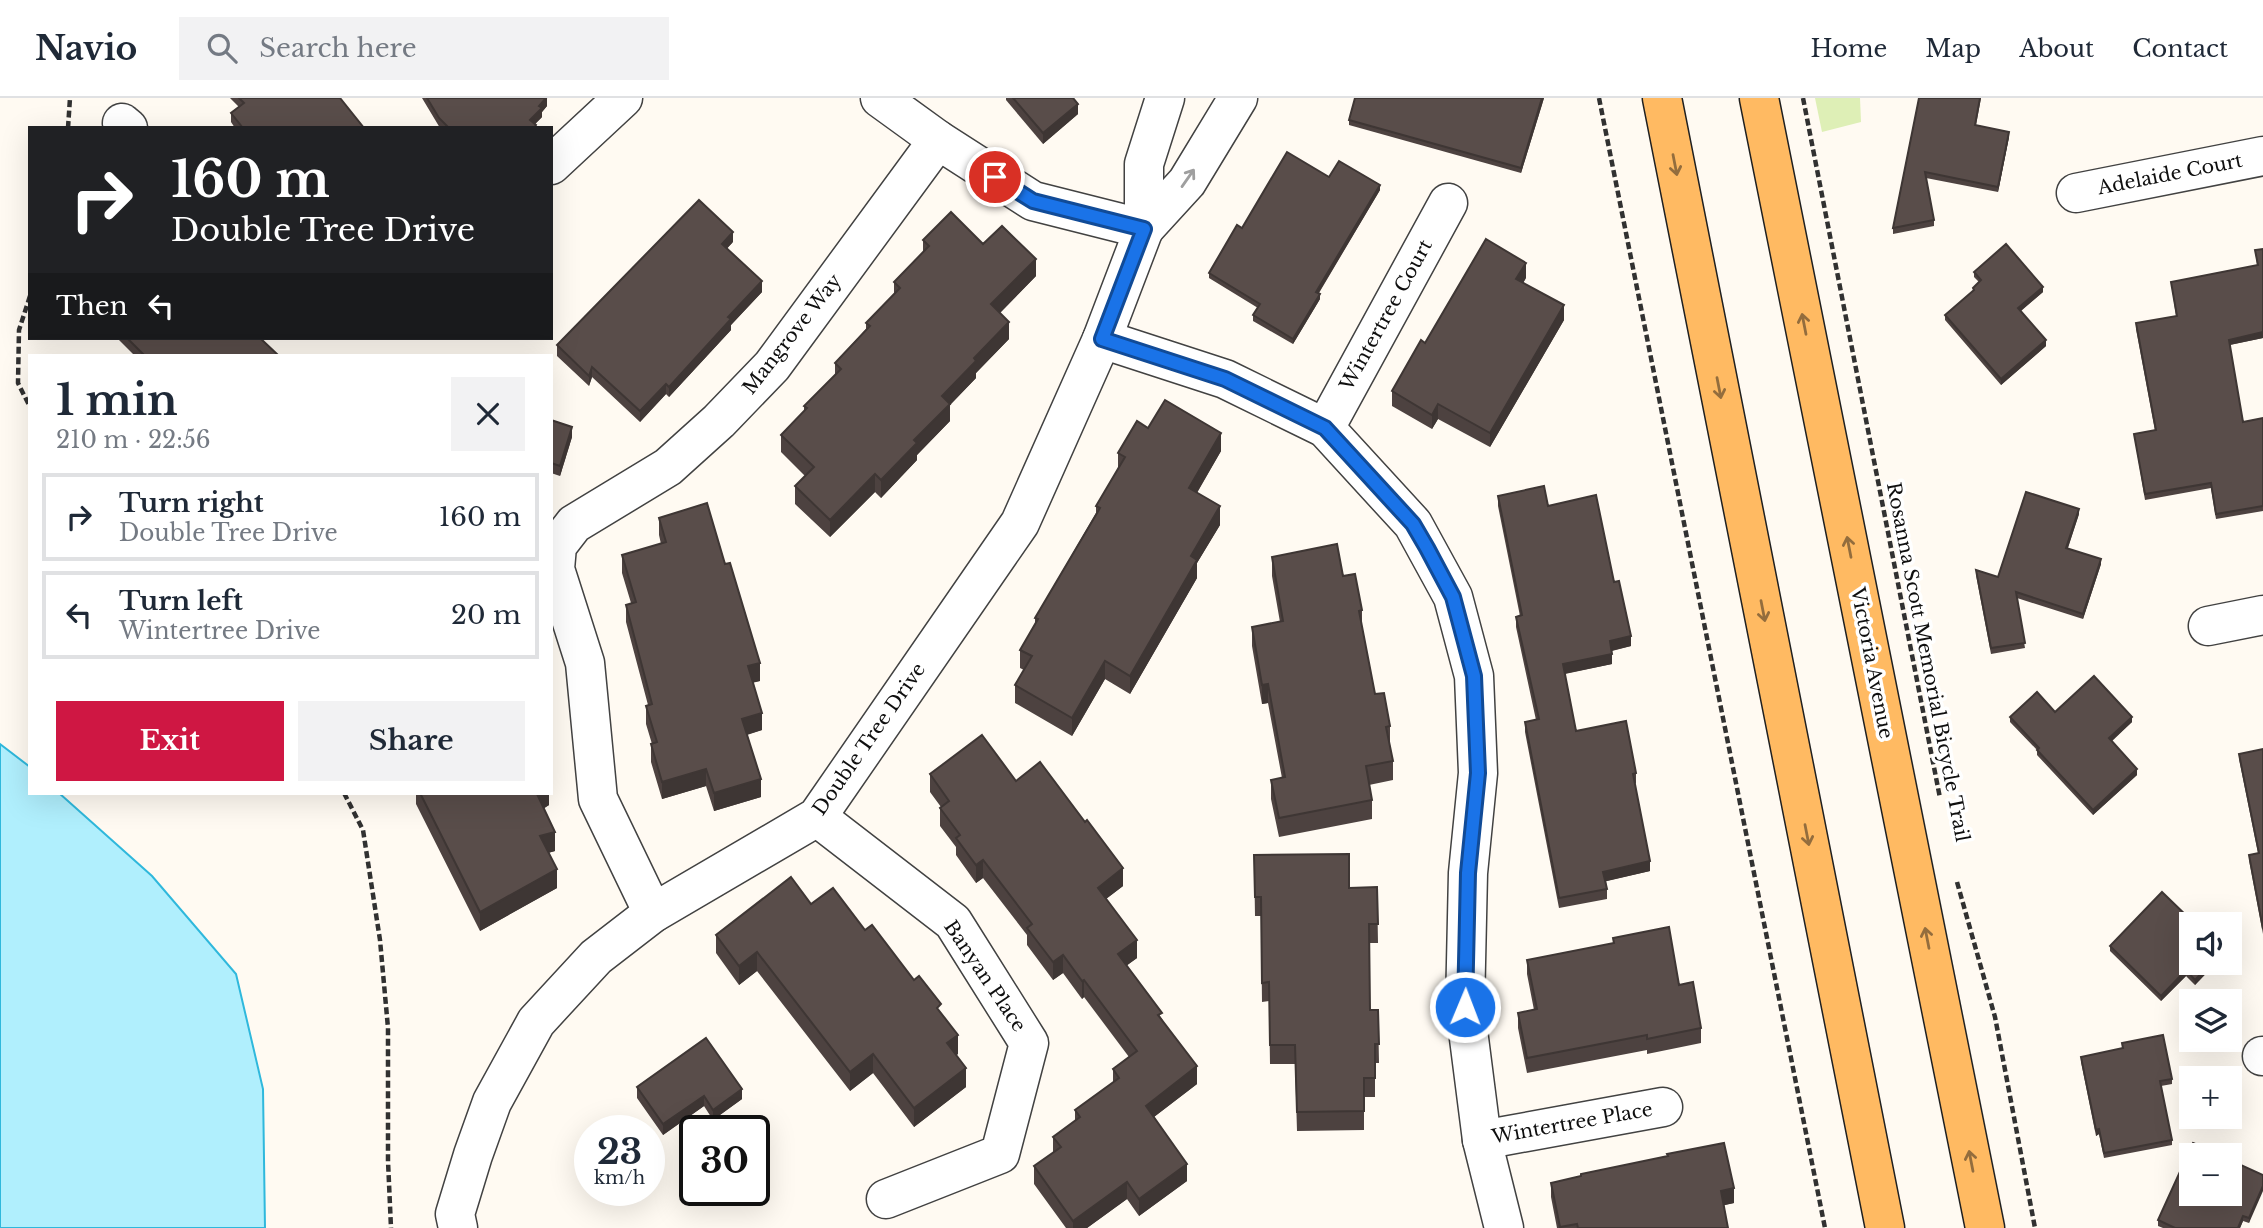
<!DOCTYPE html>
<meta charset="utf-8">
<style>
:root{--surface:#fff;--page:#f2f2f3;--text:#1f2937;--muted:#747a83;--line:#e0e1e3;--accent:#cf1743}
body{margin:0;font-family:"Libre Baskerville",serif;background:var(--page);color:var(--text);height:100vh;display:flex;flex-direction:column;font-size:26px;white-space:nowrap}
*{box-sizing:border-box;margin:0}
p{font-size:23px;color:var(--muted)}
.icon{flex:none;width:38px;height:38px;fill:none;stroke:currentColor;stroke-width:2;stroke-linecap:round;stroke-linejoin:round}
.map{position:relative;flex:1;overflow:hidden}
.panel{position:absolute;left:28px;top:256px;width:525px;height:441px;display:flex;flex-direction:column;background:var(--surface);border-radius:0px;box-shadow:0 7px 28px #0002}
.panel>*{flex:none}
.top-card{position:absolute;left:28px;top:28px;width:525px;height:214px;border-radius:0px;box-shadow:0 7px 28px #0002;background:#202124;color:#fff;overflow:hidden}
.buttons{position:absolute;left:2179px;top:814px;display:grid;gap:14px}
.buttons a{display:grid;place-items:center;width:63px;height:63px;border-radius:0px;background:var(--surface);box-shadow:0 7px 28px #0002;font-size:35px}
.speed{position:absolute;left:574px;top:1017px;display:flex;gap:14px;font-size:35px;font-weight:700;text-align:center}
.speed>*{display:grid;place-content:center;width:91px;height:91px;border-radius:50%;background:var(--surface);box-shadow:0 7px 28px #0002;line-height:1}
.speed small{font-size:18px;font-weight:400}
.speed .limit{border:4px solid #111;border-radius:10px;background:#fff;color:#111}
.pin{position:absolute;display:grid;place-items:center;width:60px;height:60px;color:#fff;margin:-30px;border:4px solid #fff;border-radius:50%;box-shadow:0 2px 7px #0007}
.me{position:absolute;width:77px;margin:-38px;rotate:1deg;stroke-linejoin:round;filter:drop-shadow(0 0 5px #0008)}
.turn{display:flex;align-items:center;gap:24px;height:147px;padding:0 28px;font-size:32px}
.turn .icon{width:91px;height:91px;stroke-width:2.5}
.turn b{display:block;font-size:49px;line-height:60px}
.then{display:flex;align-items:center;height:66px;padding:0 28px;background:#0003;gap:14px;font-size:26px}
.round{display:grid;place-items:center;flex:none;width:74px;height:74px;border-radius:0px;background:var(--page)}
.headline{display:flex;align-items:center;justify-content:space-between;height:119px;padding:0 28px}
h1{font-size:42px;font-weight:800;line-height:52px}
.cta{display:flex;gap:14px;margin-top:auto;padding:14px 28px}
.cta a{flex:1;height:80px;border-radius:0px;background:var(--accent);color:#fff;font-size:28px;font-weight:800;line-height:80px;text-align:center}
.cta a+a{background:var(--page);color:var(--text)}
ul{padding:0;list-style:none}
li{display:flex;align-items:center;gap:21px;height:88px;margin:0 14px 10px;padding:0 14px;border:4px solid var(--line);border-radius:0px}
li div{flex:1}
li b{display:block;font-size:26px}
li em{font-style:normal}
header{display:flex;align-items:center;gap:42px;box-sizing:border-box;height:98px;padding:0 35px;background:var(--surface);border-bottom:2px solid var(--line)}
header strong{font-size:33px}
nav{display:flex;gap:38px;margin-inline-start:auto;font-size:24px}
.search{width:490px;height:63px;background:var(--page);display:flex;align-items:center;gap:18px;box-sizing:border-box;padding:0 24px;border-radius:0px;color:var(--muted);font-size:26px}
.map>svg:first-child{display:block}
</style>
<header>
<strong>Navio</strong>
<div class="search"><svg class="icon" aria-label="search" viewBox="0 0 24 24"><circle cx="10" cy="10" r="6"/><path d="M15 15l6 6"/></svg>Search here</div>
<nav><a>Home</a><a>Map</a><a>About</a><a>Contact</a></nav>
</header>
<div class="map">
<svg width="2263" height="1130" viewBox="0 0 2263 1130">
<rect width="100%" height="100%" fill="#fffaf2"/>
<path fill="#deefb6" d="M1815 0H1860L1861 24 1822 34Z"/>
<path fill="#b0effd" stroke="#2fb8dc" stroke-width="2" d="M0 646 30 669V695H59L152 778 236 876 263 991 265 1130H0Z"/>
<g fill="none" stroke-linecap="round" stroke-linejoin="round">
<g stroke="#424242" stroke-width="41">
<g id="minor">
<path d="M880 0 938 42 1033 103 1144 131"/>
<path d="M122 25 128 30"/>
<path d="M551 67 623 0"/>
<path d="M2076 95 2263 58"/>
<path d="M1144 131 1187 84 1238 0"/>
<path d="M1102 241 1225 281 1325 330 1413 426 1453 499 1474 578 1478 675 1468 775 1465 909 1482 1042 1504 1130"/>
<path d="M1325 330 1448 105"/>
<path d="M2208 528 2263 517"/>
<path d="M817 719 953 824 1029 945 1000 1056 886 1101"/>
<path d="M653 815 598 701 585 565 555 471 557 448 574 426 668 369 719 323 772 268 938 42"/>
<path d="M2262 958H2263"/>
<path d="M1482 1042 1663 1009"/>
<path d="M458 1130 455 1116 473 1057 492 1004 536 924 596 859 653 815 817 719 1020 425 1102 241 1144 131V66L1165 0"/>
</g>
</g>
<g stroke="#202020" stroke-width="41">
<g id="major">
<path d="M1662 0 1885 1130"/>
<path d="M1759 0 1985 1130"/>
</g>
</g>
<g stroke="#313131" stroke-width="4.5" stroke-dasharray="7 3.5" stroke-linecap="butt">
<path d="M1599 0 1825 1130"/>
<path d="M1803 0 1940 700"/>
<path d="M68 30 70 0"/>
<path d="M30 198 19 232 18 285 30 309"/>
<path d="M344 695 363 732 380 842 388 930V1063L391 1130"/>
<path d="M1957 784 1995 919 2035 1130"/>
</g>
<use href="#minor" stroke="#fff" stroke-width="38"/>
<use href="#major" stroke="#ffba62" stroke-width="38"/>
</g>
<g fill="#4d4240">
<path d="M230 0H340L364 30H235L231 24V15L239 9Z"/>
<path d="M422 0H547V8L542 14V19L535 26 534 30H440Z"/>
<path d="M1006 0H1073L1078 16 1043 46 1006 2Z"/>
<path d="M1544 0 1521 75 1349 27V22Z"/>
<path d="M1919 0H1981L1976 27 2009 39 1998 94 1926 80 1934 122V128L1893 136V130Z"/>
<path d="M1329 79 1380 92 1319 195 1320 201 1293 246 1253 223V217L1258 210 1209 180V175L1242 130Z"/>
<path d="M923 142 983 146 1036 178 1000 215 1009 241 976 275V280L950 307V323L917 357V362L881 400 875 394 830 439 795 406V388L805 378 781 354V337L804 313V308L835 277V265L866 231V225L894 196V184L923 154Z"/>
<path d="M733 144 727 150 762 194 731 227V232L669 299 666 296 640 324 592 279 589 288 557 258V247Z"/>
<path d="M2263 151V240L2230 247 2243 324 2263 320V413L2216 421 2211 390 2145 402 2134 336 2155 333 2136 231V225L2176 218 2171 184 2257 167 2255 152Z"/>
<path d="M1974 174 2043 194 2021 213 2046 248 2001 287 1945 222V217L1973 193V190L1979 184 1974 179Z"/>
<path d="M1526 180 1523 185 1564 222 1490 349 1438 321 1432 331 1392 308V293L1425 245Z"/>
<path d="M117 240H260L278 257H134Z"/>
<path d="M551 322 572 339 560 378 551 375Z"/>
<path d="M1148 330 1221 353 1197 395 1220 427 1197 465V480L1130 596 1105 581 1072 638 1015 605V587L1024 572 1020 570V552L1035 526V520L1096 415V408L1118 371V355Z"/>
<path d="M1498 398 1548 408 1614 484 1631 548 1612 553V566L1565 576 1576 633 1636 675V685L1635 686 1650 773 1606 783 1607 791V801L1559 810 1525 634V624L1536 622 1516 529V519L1520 518 1498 408Z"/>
<path d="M2079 416 2068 450 2101 466 2083 521 2017 500 2025 550 1991 556 1976 477V472L1998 479Z"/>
<path d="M659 420 760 583 753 584 762 632 747 637 761 699 714 713 706 688 662 701 651 664V646H652L646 626V608L648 607 626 524V507L631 505 622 475V457L661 446 659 437Z"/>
<path d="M1272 459 1343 478 1362 512V531L1375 596 1390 628V647L1393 663V682L1369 687 1372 702V721L1279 739 1271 701V682L1282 680 1268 605 1262 606 1252 548V529L1280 524 1272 478Z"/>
<path d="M2055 614 2132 624 2111 643 2137 677 2093 717 2037 657V652L2010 624V619Z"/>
<path d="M2263 651V836L2249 762V757L2258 755 2239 661V656Z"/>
<path d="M930 676 1016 683 1123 788 1106 801 1137 860 1127 867 1162 921 1197 986 1154 1019 1187 1083 1139 1118 1127 1101 1087 1130H1066L1034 1086V1068L1053 1055V1039L1075 1023V1012L1113 984V971L1129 959 1084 899 1082 901 1063 875 1053 882 1027 847V837L983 780 976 785 956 757V749L940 728V710L941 709 930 694Z"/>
<path d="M416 695H549V707L544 710 555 753 548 755 557 790 480 833 416 706Z"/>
<path d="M1254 757 1349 790 1377 789 1378 845H1369L1370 912H1378L1379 965H1375V999H1364V1032L1297 1033 1295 966H1270L1269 903 1262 904 1261 818H1255Z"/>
<path d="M811 806 865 832 914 882 941 915 958 956 956 957 966 989 914 1029 873 975 850 993 757 873 739 887 716 855V837Z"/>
<path d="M1613 840 1679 887 1701 930V945L1647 956V952L1527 975 1518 930V915L1534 912 1527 876V862L1613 846Z"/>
<path d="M2110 848 2217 864 2195 887 2186 878 2161 903 2110 853Z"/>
<path d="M2122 945 2172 981V986L2161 988 2172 1042V1047L2104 1060 2099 1036 2096 1038 2081 964V959L2122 951Z"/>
<path d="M637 989 742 1001 713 1022 704 1008 663 1037 637 1000Z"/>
<path d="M1667 1056 1734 1105 1724 1107 1728 1130H1557L1551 1099V1085L1667 1059Z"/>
<path d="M2263 1077 2249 1125 2243 1123 2240 1130H2163L2158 1128V1122Z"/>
</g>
<g fill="#3e3634">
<path d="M546 0H547V8L542 14V19L531 30 530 22 539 8Z"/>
<path d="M1542 0H1544L1521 75V70Z"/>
<path d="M1078 6V16L1043 46V35Z"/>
<path d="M2009 34V39L1998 94V89Z"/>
<path d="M1380 87V92L1316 199V194Z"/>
<path d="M733 134V144L722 156V146Z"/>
<path d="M1036 161V178L991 224V206Z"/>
<path d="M1526 165V180L1516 196V181Z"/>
<path d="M762 183V194L731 227V232L669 299V289L728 219Z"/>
<path d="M2043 189V194L2018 215V210Z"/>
<path d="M1320 196V201L1293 246V241Z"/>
<path d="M1564 207V222L1490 349V335Z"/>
<path d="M1009 224V241L976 275V280L950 307V323L917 357V362L881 400V382L942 298 974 260Z"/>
<path d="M2263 234V240L2229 247V242Z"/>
<path d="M2046 242V248L2001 287V281Z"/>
<path d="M592 269V279L589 288V278Z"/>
<path d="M666 286V296L640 324V313Z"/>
<path d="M1438 306V321L1432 331V317Z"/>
<path d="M572 329V339L560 378V368Z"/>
<path d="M1221 335V353L1189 408V390Z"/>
<path d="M875 376V394L830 439V422Z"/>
<path d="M1220 408V427L1197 465V480L1130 596V578L1191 458Z"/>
<path d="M2079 411V416L2066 455V450Z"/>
<path d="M2101 461V466L2083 521V516Z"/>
<path d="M1631 538V548L1610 553V543Z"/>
<path d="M1612 556V566L1563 576V566Z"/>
<path d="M1105 563V581L1072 638V620Z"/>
<path d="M760 565V583L748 586V568Z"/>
<path d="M1268 586V605L1262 606V587Z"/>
<path d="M762 615V632L742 638V621Z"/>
<path d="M2132 619V624L2109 646V640Z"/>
<path d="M706 671V688L662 701V684Z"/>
<path d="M2137 671V677L2093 717V712Z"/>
<path d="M761 681V699L714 713V695Z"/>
<path d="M539 695H549V707L537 715V696Z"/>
<path d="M555 734V753L540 757V738Z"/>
<path d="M983 762V780L976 785V767Z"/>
<path d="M1650 763V773L1603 784V774Z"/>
<path d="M1123 770V788L1098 807V790Z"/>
<path d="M557 771V790L480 833V814Z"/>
<path d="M1137 842V860L1118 874V856Z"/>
<path d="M757 854V873L739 887V868Z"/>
<path d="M1063 857V875L1053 882V864Z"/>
<path d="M2212 864H2217L2195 887V882Z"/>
<path d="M2186 872V878L2161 903V898Z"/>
<path d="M1084 882V899L1082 901V883Z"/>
<path d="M958 937V956L947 964V945Z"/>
<path d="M873 956V975L850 993V974Z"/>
<path d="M1197 968V986L1146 1025V1008Z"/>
<path d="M966 970V989L914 1029V1010Z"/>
<path d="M742 991V1001L713 1022V1012Z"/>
<path d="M704 998V1008L663 1037V1026Z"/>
<path d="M2099 1031V1036L2096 1038V1032Z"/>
<path d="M1187 1066V1083L1139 1118V1101Z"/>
<path d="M1127 1084V1101L1087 1130H1073V1123Z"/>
<path d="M2263 1088V1093L2249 1125V1120Z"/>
<path d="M1734 1090V1105L1721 1108V1093Z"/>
<path d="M2243 1118V1123L2240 1130H2238Z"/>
</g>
<g fill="#594d4a" stroke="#3e3634" stroke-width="2">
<path d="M239 0H340L364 30H243L231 15 244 5Z"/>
<path d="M427 0H546L539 8 542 10 530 22 536 27 534 30H449L439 20Z"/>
<path d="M1013 0H1073L1078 6 1043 35Z"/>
<path d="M1355 0H1542L1521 70 1349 22Z"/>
<path d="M1919 0H1980L1975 27 2009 34 1998 89 1925 74 1934 122 1893 130Z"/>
<path d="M1287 54 1329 79 1339 63 1380 87 1316 194 1320 196 1293 241 1253 217 1260 206 1209 175 1237 127 1242 130Z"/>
<path d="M699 102 733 134 722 146 762 183 728 219 731 221 669 289 666 286 640 313 592 269 589 278 557 247Z"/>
<path d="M951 114 983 146 1002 128 1036 161 991 206 1009 224 974 260 976 263 942 298 950 306 914 342 917 345 881 382 875 376 830 422 795 388 814 369 781 337 807 310 804 308 841 271 835 265 870 228 866 225 900 190 894 184 929 148 923 142Z"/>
<path d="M1486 141 1526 165 1516 181 1564 207 1490 335 1438 306 1432 317 1392 293 1421 242 1425 245Z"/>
<path d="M2006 146 2043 189 2018 210 2046 242 2001 281 1945 217 1974 192 1973 190 1981 182 1974 174Z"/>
<path d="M2263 151V234L2229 242 2243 324 2263 320V408L2216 416 2211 385 2145 396 2134 336 2156 332 2136 225 2177 218 2171 184 2258 167 2255 152Z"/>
<path d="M127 240H260L278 257H144Z"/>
<path d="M1165 302 1221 335 1189 390 1220 408 1191 458 1197 462 1130 578 1105 563 1072 620 1015 587 1032 558 1020 552 1038 521 1035 520 1100 410 1096 408 1125 359 1118 355 1137 323 1148 330Z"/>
<path d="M551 322 572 329 560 368 551 365Z"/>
<path d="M1544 388 1548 408 1596 397 1614 484 1619 483 1631 538 1610 543 1612 556 1563 566 1576 633 1626 623 1636 675 1633 676 1650 763 1603 774 1607 791 1559 800 1525 624 1539 621 1516 519 1522 517 1498 398Z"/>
<path d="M2026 394 2079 411 2066 450 2101 461 2083 516 2016 494 2025 545 1991 550 1976 472 1998 479Z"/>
<path d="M707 405 725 466 730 465 760 565 748 568 762 615 742 621 761 681 714 695 706 671 662 684 651 646 657 644 646 608 652 606 626 507 636 504 622 457 666 444 659 420Z"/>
<path d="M1337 446 1343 478 1355 476 1362 512 1359 513 1375 596 1384 595 1390 628 1386 629 1393 663 1366 668 1372 702 1279 720 1271 682 1285 679 1268 586 1262 587 1252 529 1283 523 1272 459Z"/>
<path d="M2094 578 2132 619 2109 640 2137 671 2093 712 2037 652 2039 650 2010 619 2037 594 2055 614Z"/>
<path d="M982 637 1016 683 1040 664 1085 724 1087 722 1123 770 1098 790 1137 842 1118 856 1162 915 1158 917 1197 968 1146 1008 1187 1066 1139 1101 1127 1084 1073 1123 1034 1068 1061 1049 1053 1039 1080 1019 1075 1012 1119 980 1113 971 1137 953 1084 882 1082 883 1063 857 1053 864 1027 830 1032 826 983 762 976 767 956 740 960 737 940 710 949 703 930 676Z"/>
<path d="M2263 651V831L2249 757 2259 755 2239 656Z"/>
<path d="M420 695H539L537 696 555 734 540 738 557 771 480 814Z"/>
<path d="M1349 756V790L1377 789 1378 826H1369L1370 912H1378L1379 946H1375V980H1364V1013L1297 1014 1295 947H1270L1269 884 1262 885 1261 799H1255L1254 757Z"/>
<path d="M791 779 811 806 833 790 865 832 872 827 914 882 919 878 941 906 937 910 958 937 947 945 966 970 914 1010 873 956 850 974 757 854 739 868 716 837Z"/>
<path d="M2162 794 2194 825 2197 821 2202 826H2191V864H2212L2195 882 2186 872 2161 898 2110 848Z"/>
<path d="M1669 829 1679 887 1693 884 1701 930 1647 941V937L1527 960 1518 915 1537 911 1527 862 1614 845 1613 840Z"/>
<path d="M2163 937 2172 981 2160 983 2172 1042 2104 1055 2099 1031 2096 1032 2081 959 2123 950 2122 945Z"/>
<path d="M706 940 742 991 713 1012 704 998 663 1026 637 989Z"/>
<path d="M1724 1045 1734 1090 1721 1093 1728 1130H1578L1577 1126 1560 1129 1551 1085 1581 1078V1076L1668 1058 1667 1056Z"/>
<path d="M2193 1045 2220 1057H2191V1096H2230V1062L2263 1077V1088L2249 1120 2243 1118 2238 1130H2175L2158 1122Z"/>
</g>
<defs><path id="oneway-shaft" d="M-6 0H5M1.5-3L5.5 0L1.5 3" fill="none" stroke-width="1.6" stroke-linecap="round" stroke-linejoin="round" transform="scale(1.75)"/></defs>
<g stroke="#936d3d">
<use href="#oneway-shaft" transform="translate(1675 67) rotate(79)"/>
<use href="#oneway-shaft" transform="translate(1804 226) rotate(-101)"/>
<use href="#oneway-shaft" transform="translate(1719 290) rotate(79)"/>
<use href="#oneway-shaft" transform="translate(1849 449) rotate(-101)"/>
<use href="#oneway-shaft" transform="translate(1763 513) rotate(79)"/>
<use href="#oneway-shaft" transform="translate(1807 737) rotate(79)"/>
<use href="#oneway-shaft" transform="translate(1927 840) rotate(-101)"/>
<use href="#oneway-shaft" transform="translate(1971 1063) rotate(-101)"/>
</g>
<use stroke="#9f9f9f" href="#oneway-shaft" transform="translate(1188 80) rotate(-55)"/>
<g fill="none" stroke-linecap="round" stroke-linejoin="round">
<g stroke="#114b97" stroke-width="18">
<path id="route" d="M995 79 1033 103 1144 131 1102 241 1225 281 1325 330 1413 426 1427 450 1453 499 1474 578 1478 675 1468 775 1465 909"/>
</g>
<use href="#route" stroke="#1a73e8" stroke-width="12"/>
</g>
<g text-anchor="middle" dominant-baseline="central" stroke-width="7" stroke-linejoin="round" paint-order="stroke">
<g font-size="19" fill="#0f0f0f" stroke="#fff">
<text transform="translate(2170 76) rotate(-11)">Adelaide Court</text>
<text transform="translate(1386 217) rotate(-61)">Wintertree Court</text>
<text transform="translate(792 236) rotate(-52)">Mangrove Way</text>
<text transform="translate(1928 564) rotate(79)">Rosanna Scott Memorial Bicycle Trail</text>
<text transform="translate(1872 565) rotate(79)">Victoria Avenue</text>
<text transform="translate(869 641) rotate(-55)">Double Tree Drive</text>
<text transform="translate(985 878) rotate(56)">Banyan Place</text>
<text transform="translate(1572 1025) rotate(-10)">Wintertree Place</text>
</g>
</g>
</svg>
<div class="buttons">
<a><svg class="icon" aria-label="sound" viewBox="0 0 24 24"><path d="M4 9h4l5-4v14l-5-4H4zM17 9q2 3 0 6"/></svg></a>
<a><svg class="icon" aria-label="layers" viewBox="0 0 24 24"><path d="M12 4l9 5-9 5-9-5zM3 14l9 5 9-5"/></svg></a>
<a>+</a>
<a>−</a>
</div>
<div class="speed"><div>23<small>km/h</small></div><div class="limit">30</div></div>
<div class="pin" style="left:995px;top:79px;background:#d93025"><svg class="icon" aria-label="arrive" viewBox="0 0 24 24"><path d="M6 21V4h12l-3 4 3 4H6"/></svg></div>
<svg class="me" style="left:1465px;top:909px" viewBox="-20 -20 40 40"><circle r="17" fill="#1a73e8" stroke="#fff" stroke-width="3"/><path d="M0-11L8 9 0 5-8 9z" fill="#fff"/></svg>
<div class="top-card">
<div class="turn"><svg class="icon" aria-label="right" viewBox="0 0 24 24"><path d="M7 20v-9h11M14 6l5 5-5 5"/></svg><div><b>160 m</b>Double Tree Drive</div></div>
<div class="then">Then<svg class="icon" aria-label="left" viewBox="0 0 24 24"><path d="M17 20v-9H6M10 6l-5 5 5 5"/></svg></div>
</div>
<section class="panel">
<div class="headline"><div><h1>1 min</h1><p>210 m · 22:56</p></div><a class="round"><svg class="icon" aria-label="close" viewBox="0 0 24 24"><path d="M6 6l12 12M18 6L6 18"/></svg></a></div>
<ul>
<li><svg class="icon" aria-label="right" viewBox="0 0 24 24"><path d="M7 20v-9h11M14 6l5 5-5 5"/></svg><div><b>Turn right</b><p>Double Tree Drive</p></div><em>160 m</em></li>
<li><svg class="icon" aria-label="left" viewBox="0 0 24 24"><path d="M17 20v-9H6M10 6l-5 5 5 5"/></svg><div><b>Turn left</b><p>Wintertree Drive</p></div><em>20 m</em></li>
</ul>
<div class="cta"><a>Exit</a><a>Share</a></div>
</section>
</div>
